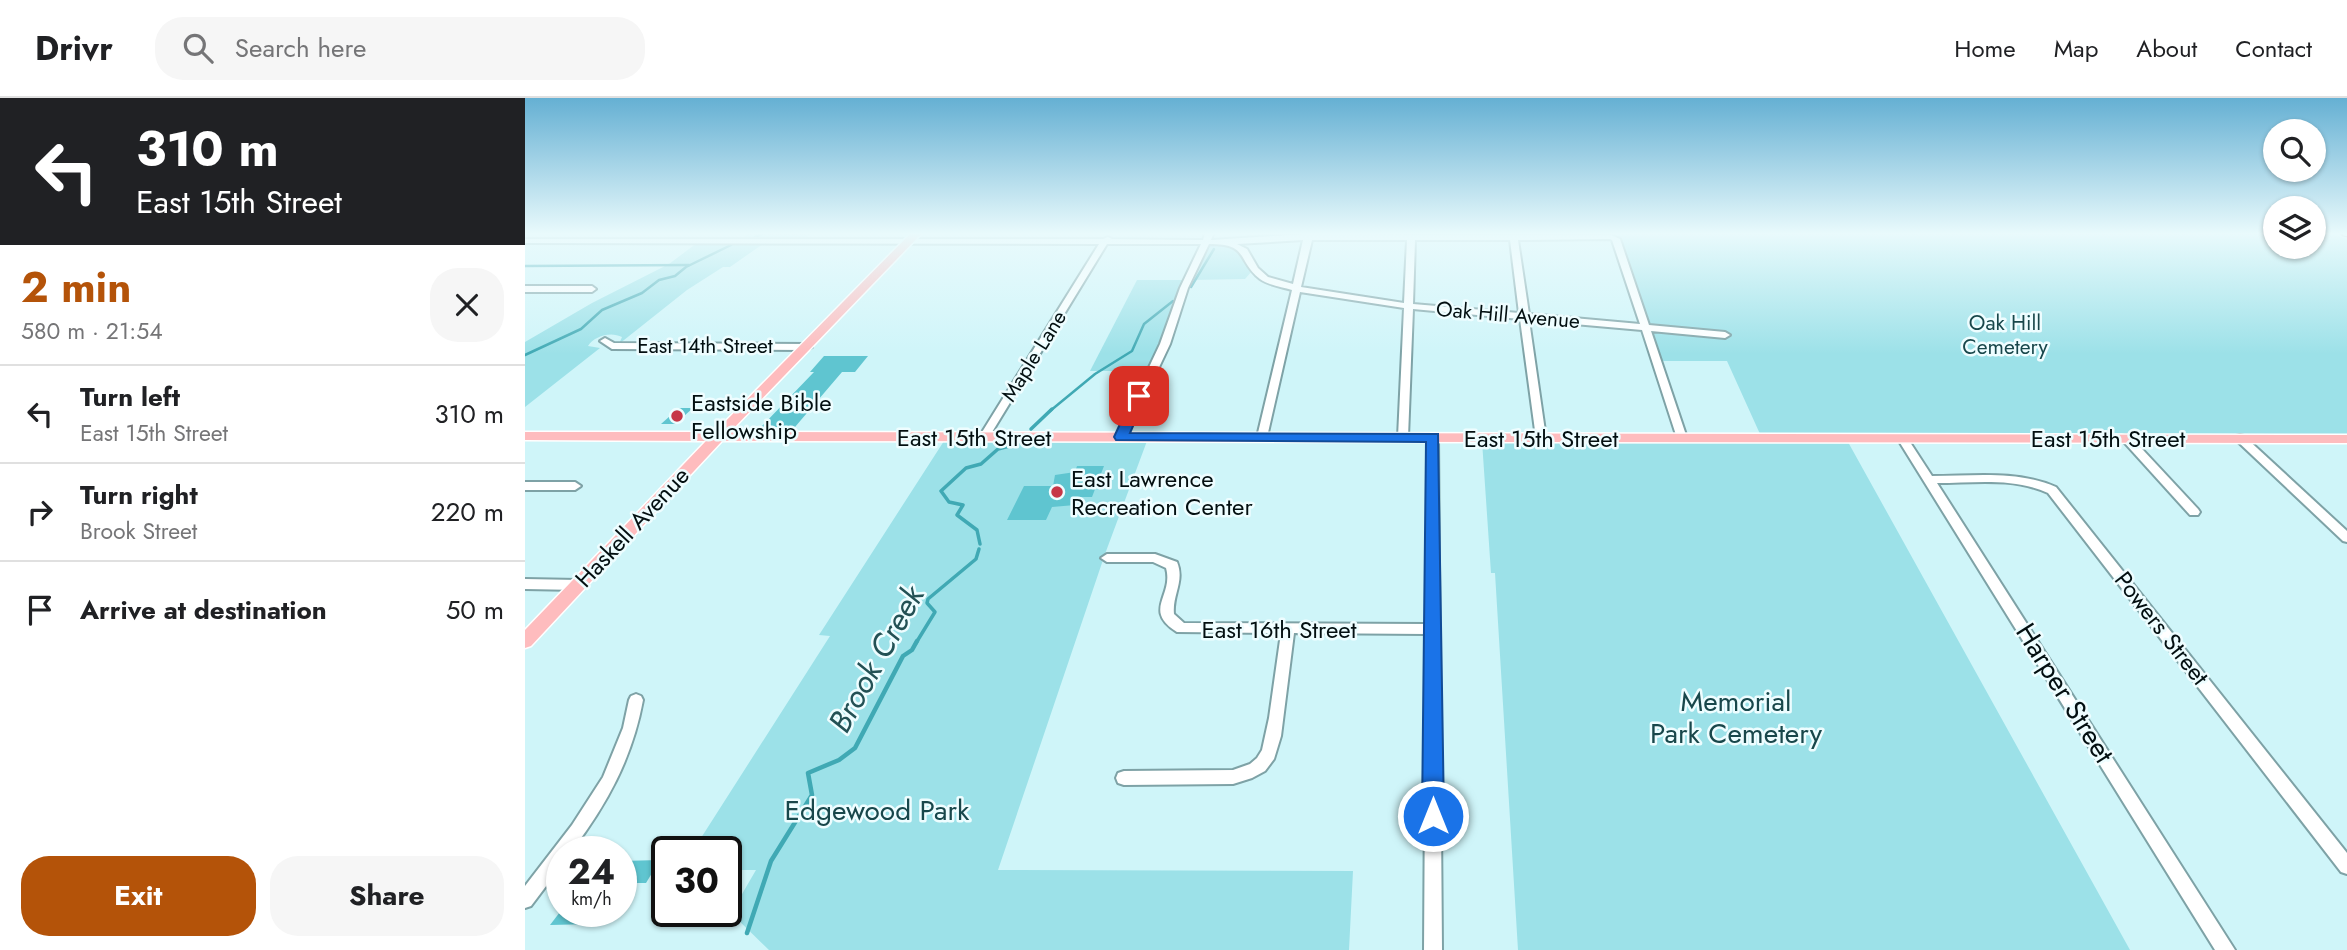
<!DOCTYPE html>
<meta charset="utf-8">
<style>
:root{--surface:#fff;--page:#f6f6f6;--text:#202124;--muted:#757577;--line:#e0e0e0;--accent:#b45309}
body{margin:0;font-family:Jost,sans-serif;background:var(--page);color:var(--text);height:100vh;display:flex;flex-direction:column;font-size:26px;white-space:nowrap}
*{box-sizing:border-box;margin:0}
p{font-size:23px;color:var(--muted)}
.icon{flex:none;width:38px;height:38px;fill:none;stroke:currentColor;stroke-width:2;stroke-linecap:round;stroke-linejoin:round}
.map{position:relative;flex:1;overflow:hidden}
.drawer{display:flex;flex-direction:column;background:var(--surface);width:525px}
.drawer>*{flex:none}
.banner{background:#202124;color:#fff;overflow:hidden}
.controls{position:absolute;left:1738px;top:21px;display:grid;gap:14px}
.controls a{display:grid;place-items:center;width:63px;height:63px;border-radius:50%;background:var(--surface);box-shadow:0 2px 5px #0004;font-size:35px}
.speed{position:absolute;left:21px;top:738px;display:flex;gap:14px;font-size:35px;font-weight:700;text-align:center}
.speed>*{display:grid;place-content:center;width:91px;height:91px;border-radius:50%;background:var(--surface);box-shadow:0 2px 5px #0004;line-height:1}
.speed small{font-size:18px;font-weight:400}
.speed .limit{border:4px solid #111;border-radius:10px;background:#fff;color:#111}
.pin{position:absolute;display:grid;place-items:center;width:60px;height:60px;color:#fff;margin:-30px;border-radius:14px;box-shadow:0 4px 10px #0006}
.me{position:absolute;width:77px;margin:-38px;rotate:0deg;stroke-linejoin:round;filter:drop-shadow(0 0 5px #0008)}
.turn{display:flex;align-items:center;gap:24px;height:147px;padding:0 21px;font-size:32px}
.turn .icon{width:91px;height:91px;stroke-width:2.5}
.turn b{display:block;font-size:49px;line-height:60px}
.round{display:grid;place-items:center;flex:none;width:74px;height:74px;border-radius:28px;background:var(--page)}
.overview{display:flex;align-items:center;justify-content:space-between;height:119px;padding:0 21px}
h1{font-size:42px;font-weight:700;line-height:52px;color:var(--accent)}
.button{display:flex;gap:14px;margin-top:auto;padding:14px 21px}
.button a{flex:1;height:80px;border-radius:28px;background:var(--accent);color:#fff;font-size:28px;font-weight:700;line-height:80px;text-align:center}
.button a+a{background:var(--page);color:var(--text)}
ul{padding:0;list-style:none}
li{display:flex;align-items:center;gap:21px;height:98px;padding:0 21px;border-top:2px solid var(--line)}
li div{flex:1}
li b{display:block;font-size:26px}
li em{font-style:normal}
header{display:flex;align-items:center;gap:42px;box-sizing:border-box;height:98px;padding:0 35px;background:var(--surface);border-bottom:2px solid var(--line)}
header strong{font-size:33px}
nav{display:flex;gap:38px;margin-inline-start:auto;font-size:24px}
.search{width:490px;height:63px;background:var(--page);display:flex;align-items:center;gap:18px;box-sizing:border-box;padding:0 24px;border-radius:28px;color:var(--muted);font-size:26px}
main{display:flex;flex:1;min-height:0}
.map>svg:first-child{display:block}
</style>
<header>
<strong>Drivr</strong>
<div class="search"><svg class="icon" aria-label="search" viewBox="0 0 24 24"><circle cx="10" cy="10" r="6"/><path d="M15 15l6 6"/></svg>Search here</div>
<nav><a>Home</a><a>Map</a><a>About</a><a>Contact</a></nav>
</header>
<main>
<section class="drawer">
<div class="banner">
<div class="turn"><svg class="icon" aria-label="left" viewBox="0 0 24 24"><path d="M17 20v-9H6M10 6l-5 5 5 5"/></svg><div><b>310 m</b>East 15th Street</div></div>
</div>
<div class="overview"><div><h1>2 min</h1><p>580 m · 21:54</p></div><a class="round"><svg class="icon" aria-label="close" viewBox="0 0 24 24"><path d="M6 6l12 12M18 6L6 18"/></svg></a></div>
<ul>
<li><svg class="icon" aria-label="left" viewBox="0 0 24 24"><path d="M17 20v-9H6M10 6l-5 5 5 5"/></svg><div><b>Turn left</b><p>East 15th Street</p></div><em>310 m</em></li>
<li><svg class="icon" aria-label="right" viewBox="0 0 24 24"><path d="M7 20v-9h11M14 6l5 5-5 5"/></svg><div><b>Turn right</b><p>Brook Street</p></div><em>220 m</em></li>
<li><svg class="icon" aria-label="arrive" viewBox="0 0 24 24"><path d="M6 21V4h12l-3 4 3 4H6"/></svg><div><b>Arrive at destination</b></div><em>50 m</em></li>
</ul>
<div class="button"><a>Exit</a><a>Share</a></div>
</section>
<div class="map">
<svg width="1822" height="852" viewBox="0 0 1822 852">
<rect width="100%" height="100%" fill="#cff5f9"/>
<g fill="#9ce1e8">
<path d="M223 136H285L280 141H245L205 169H198L162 192 94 246 97 239C86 233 69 238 63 248L75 250 0 309V244L67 205 144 166 172 145H212Z"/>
<path d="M1098 136H1750V149H1788L1789 136H1806L1822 141V337L1235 336 1202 263H1134L1126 235 1129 233 1117 215 1092 138Z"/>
<path d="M687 145 713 152 727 173 720 181 665 182 683 146Z"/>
<path d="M612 182H659L635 247 622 273H565Z"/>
<path d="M419 343H622L580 456 473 772 828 773 824 852H244L206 815 231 772H201V754H167L305 538 294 537Z"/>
<path d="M957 343 1323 344 1605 852H993L970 475H966Z"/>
</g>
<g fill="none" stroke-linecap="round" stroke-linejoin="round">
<g stroke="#40a9b4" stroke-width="2.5">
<path d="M230 139 237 136"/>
<path d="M0 168 164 167"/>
<path d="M666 189 689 151"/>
<path d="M0 257 56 231 77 212 117 195 134 182 150 178 161 169 206 147"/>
<path d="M525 313 570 276 607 253 619 226 648 203"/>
</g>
<g stroke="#40a9b4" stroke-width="3.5">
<path d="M506 331 527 311"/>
<path d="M455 446 452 432 432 417 438 407 424 404 416 393 441 370 456 366 473 351 492 346"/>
<path d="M391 545 410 514 402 505 403 501 451 461 454 451"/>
</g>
<path stroke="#40a9b4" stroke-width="4.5" d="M222 835 246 763 287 697 283 675 314 662 330 650 378 558 387 552 392 543"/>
</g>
<g fill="#5fc5d0">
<path d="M299 258H343L330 274H317L270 329H236L289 274H285Z"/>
<path d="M154 310H168L150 326H136Z"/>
<path d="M552 368H579L567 399H551L550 407 527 409 521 422H482L499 388H528L530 377 550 374Z"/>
<path d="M135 762 121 785H96V763Z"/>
<path d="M35 814H76L68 826 25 827Z"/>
</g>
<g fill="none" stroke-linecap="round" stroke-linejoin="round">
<g stroke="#7ea2a6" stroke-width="4">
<g id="minor">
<path d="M680 136H688L686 142 780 136 1086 137 1095 141 1124 227 1200 234 1205 237 1200 240 1126 233 1162 340 1157 343 1152 340 1117 232 1004 222 1021 340 1016 343 1011 340 995 221 888 211 883 339 878 342 873 339 879 210 775 194 742 339 737 342 732 339 767 192C757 189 743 187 735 181 711 162 725 146 684 146L663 190 645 246 601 339 596 342 591 339 635 246 655 190 676 146H582L464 339 459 342 454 339 574 146 0 145V141H578L583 139 587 141 678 142ZM1085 141 1087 142 1115 226 1004 216 993 142ZM778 142 768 186 743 179 733 170 722 151 712 146ZM787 142H882L879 205 776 189ZM890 142H985L994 215 888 206Z"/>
<path d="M0 188H67L71 191 67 194H0Z"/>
<path d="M80 240 89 245 282 246 287 249 282 252 87 251 75 243Z"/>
<path d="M908 337 913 340 917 852H899L901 536 769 535 756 638 749 661 740 673 727 680 708 686 599 687 593 685 591 680 593 675 599 673 708 672 725 666 732 660 737 652 744 620 756 535 652 534C617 512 649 498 641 470L628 464H582L576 460 582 456H630L652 464C660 483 647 497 649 516L659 525 901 526 903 340Z"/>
<path d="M1377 337 1381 338 1407 378C1449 378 1492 372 1531 389L1822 755V776L1816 774 1523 395C1488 379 1449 385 1412 385L1710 852H1690L1372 340Z"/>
<path d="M1601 337 1605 338 1673 411 1675 414 1673 417H1665L1597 342 1596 340 1597 338Z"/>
<path d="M1715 337 1719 338 1822 433V444L1818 443 1711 342 1710 340 1711 338Z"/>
<path d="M0 384H50L56 388 50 392H0Z"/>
<path d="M0 481 53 482 58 484 60 487 58 490 53 492 0 491Z"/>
<path d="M111 596 116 598 118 602C107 661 82 706 46 754H37V767L6 808 0 810V788L47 727 78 679 98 630 104 602 106 598Z"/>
</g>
</g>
<g stroke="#fff" stroke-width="3">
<path id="major" d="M385 136H396L205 334 1822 337V345L197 343 6 548 0 550V532L181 343 0 342V334H190Z"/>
</g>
<use href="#minor" fill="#fff" fill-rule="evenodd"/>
<use href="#major" fill="#febcbe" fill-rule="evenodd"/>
<g stroke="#243436" stroke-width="4.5">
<path id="rail" d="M1818 136 1822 137"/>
</g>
<use href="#rail" stroke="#eefdff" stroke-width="2.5" stroke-dasharray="8" stroke-linecap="butt"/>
</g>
<linearGradient id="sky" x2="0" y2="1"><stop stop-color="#65b0d3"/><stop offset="0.53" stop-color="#e9fafc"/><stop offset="1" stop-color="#e9fafc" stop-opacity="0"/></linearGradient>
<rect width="1822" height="256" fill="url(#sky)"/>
<path fill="#1a73e8" stroke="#114b97" stroke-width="2" d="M614 294 621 298 605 335 913 336 919 718 916 725 908 727 900 725 897 718 901 344 591 342 589 339 608 298Z"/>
<g fill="#c63647" stroke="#eefdff" stroke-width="2.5">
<circle cx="152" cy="318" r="7"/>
<circle cx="532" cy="394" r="7"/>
</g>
<g text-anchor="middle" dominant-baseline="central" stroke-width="5" stroke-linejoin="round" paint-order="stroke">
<g font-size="21" fill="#030f11" stroke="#eefdff">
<text transform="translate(983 217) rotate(5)">Oak Hill Avenue</text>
<text x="180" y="248">East 14th Street</text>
<text transform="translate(509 258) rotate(-58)">Maple Lane</text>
</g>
<g font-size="21" fill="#18474b" stroke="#eefdff">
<text x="1480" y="225">Oak Hill<tspan x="1480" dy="24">Cemetery</tspan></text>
</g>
<g font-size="24" fill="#030f11" stroke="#eefdff" text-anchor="start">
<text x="166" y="304">Eastside Bible<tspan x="166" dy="28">Fellowship</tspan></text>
<text x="546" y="380">East Lawrence<tspan x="546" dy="28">Recreation Center</tspan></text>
</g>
<g font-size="24" fill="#030f11" stroke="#eefdff">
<text x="449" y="339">East 15th Street</text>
<text x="1016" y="340">East 15th Street</text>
<text x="1583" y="340">East 15th Street</text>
<text transform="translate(107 429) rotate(-47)">Haskell Avenue</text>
<text transform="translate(1637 530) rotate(52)">Powers Street</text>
<text x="754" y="531">East 16th Street</text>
</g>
<g font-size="28" fill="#030f11" stroke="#eefdff">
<text transform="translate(1540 595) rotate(58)">Harper Street</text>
</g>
<g font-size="28" fill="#18474b" stroke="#eefdff">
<text x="1211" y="603">Memorial<tspan x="1211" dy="32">Park Cemetery</tspan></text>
<text x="352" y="712">Edgewood Park</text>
</g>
<g font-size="32" font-style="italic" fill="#235155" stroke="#eefdff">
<text transform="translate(351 561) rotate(-61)">Brook Creek</text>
</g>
</g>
</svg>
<div class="controls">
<a><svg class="icon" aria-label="search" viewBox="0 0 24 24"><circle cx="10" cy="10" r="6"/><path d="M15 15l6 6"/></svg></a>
<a><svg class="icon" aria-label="layers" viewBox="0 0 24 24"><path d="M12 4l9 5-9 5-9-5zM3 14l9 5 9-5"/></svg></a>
</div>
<div class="speed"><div>24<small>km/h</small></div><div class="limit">30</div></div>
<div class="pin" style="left:614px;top:298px;background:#d93025"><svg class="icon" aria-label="arrive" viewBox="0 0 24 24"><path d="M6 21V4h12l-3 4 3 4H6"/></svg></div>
<svg class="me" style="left:908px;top:718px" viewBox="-20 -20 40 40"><circle r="17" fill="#1a73e8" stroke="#fff" stroke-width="3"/><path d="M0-11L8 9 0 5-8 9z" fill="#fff"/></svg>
</div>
</main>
